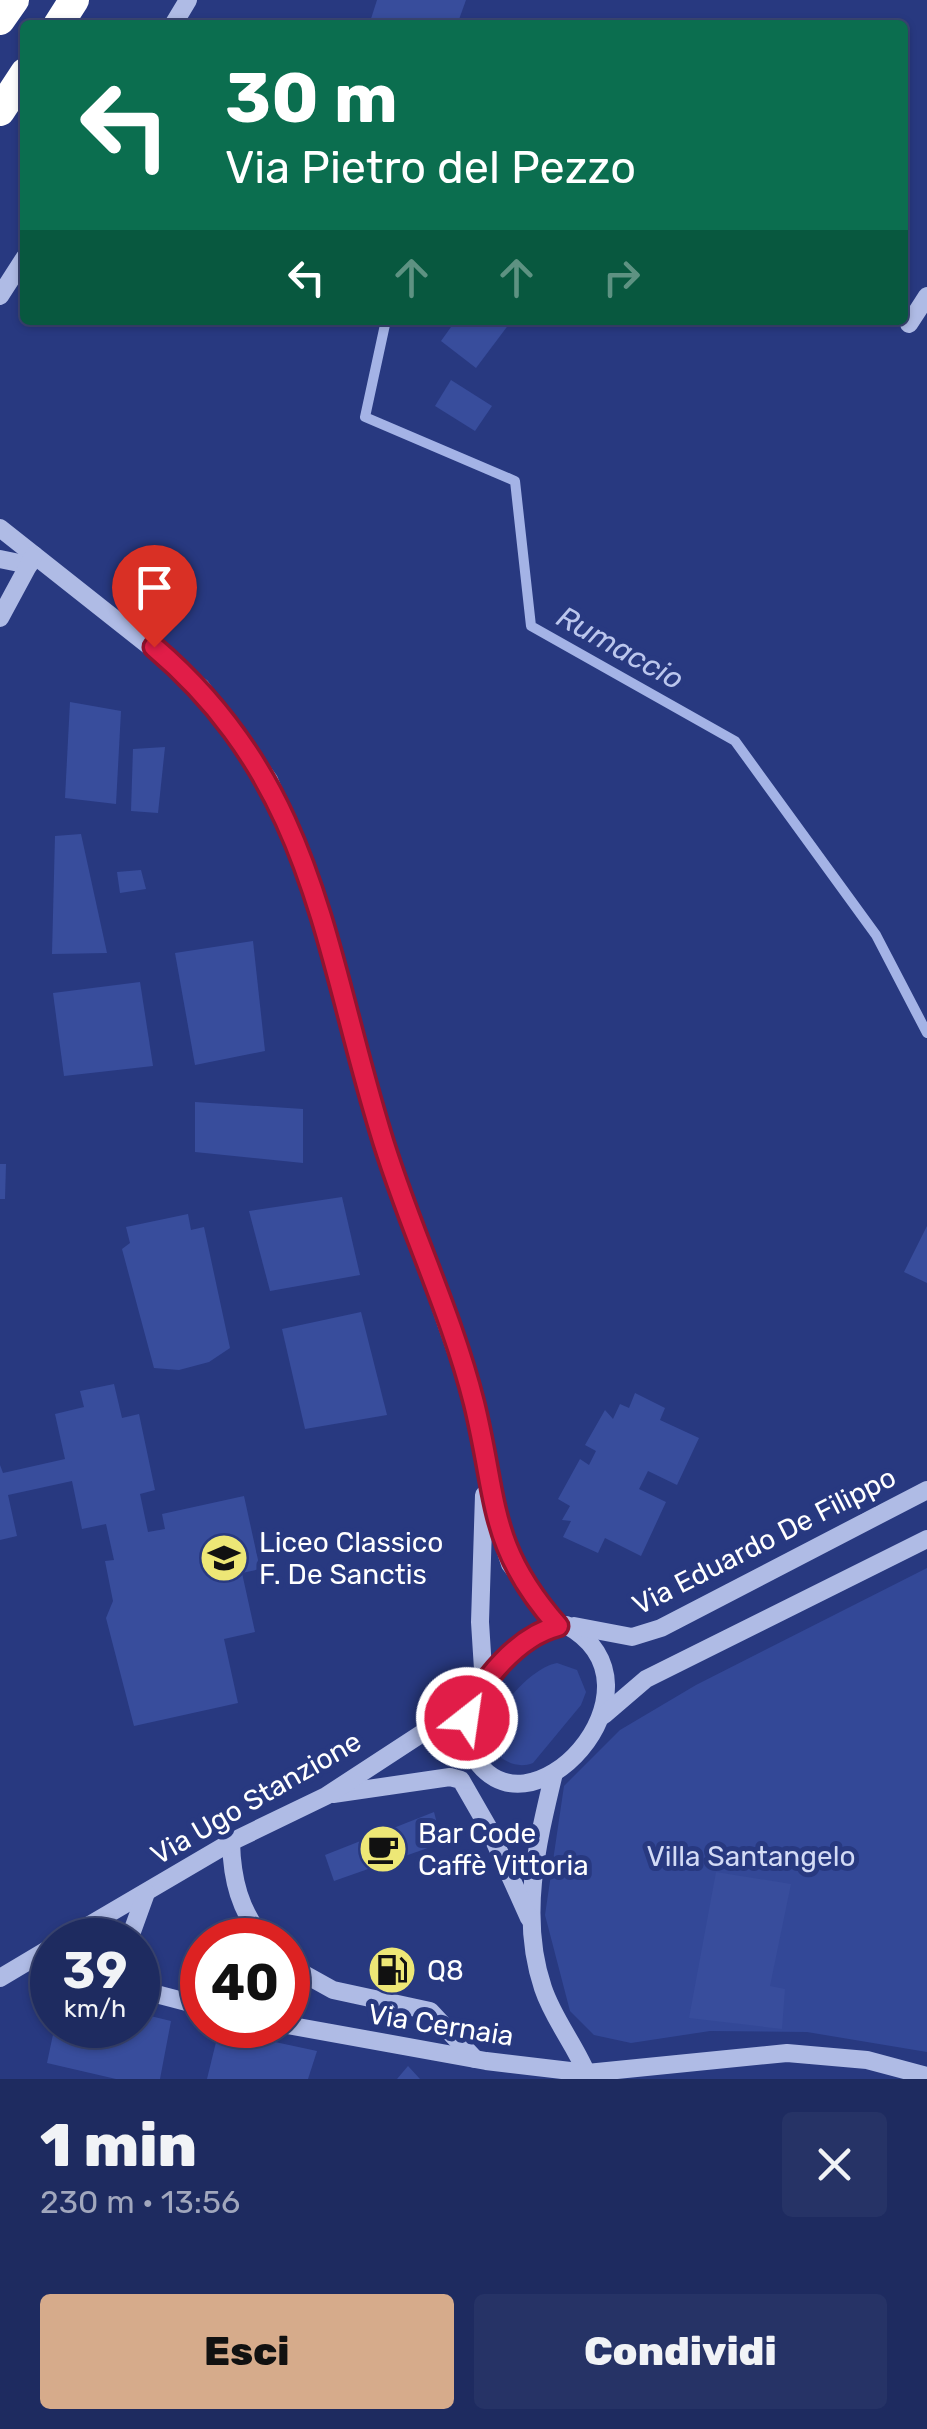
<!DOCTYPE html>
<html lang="it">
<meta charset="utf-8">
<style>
:root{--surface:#1e2b60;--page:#263366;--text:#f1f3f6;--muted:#a1a7bd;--line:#3c4775;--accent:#d6ab8b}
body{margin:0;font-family:Rubik,sans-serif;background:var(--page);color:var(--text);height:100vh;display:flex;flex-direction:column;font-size:38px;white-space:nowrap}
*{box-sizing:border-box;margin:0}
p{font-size:32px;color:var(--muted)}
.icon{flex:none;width:55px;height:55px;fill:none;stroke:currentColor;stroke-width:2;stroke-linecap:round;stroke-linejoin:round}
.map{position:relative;height:2079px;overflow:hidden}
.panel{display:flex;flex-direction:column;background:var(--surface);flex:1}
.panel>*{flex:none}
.guide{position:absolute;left:20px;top:20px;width:888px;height:305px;border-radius:10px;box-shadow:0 2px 8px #0004,0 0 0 2px var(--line);background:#0b6e4f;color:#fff;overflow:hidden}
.speed{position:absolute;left:30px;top:1918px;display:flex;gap:20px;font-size:50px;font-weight:700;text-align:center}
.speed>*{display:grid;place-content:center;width:130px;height:130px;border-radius:50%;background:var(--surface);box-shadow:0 2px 8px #0004,0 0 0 2px var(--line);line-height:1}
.speed small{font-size:25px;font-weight:400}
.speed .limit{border:15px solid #d22;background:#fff;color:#111}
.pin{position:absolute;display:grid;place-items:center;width:85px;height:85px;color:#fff;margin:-102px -42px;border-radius:50% 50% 50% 0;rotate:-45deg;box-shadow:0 0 10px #0007}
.pin .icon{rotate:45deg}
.me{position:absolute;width:110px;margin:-55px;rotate:30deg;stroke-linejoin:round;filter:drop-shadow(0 0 8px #0008)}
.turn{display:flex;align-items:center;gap:35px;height:210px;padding:0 40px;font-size:45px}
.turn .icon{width:130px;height:130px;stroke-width:2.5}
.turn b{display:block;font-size:70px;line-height:85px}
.lanes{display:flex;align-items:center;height:95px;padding:0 40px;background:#0003;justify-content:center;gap:50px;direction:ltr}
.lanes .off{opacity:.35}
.round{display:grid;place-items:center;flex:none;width:105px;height:105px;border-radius:10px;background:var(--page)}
.overview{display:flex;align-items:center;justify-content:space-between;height:170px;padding:0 40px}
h1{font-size:60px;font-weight:800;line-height:75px}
.button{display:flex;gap:20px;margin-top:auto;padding:20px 40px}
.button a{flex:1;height:115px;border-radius:10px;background:var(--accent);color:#111;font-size:40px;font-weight:800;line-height:115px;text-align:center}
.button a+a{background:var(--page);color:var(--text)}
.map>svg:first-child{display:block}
</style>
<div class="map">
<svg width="927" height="2079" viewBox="0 0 927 2079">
<rect width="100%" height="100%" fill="#283980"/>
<g fill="#334897">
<path d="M927 1568V2052L807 2032 710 2031 631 2043 594 2035 570 2011 545 1915 564 1786 620 1730 696 1685Z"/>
<path d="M557 1663 577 1670 586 1692 581 1705 533 1763C515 1770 501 1759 488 1747 485 1719 529 1668 557 1663Z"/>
</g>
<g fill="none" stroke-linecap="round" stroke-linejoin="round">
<path stroke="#a4b3e6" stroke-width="10" d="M386 320 365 417 515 481 531 626 735 741 876 935 927 1033"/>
</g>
<g fill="#384d9c">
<path d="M377 0H466L457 25H369Z"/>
<path d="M456 320H512L476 368 441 341Z"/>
<path d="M451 380 492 406 475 431 435 406Z"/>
<path d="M70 702 121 711 116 804 65 798Z"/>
<path d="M165 747 158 813 131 811 133 749Z"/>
<path d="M81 834 107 953 52 954 55 836Z"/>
<path d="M141 870 146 889 120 893 117 872Z"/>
<path d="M253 941 265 1051 195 1065 175 953Z"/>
<path d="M140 982 153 1066 64 1076 53 993Z"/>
<path d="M195 1102 303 1109V1163L195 1152Z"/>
<path d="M0 1164H6L5 1199H0Z"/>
<path d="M342 1197 360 1275 270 1291 249 1211Z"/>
<path d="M188 1214 191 1230 204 1227 230 1348 209 1362 179 1370 154 1368 122 1249 130 1243 126 1227Z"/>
<path d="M927 1226V1283L904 1272Z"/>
<path d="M361 1312 387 1415 305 1429 282 1329Z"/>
<path d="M114 1384 122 1418 139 1414 155 1490 140 1494 148 1532 165 1529 162 1514 244 1496 260 1569 242 1573 255 1632 224 1639 238 1703 134 1726 106 1618 113 1601 105 1561 114 1560 106 1524 82 1529 72 1481 8 1495 17 1536 0 1540V1465L3 1473 65 1459 55 1414 84 1407 80 1391Z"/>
<path d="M635 1393 665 1408 660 1420 699 1438 677 1485 648 1471 639 1489 666 1502 641 1556 605 1538 598 1553 563 1537 571 1521 562 1520 570 1506 558 1499 580 1459 589 1465 596 1451 585 1445 605 1410 613 1419 620 1404 629 1408Z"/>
<path d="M434 1812 442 1843 334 1881 325 1855Z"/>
<path d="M716 1872 791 1884 770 1986 785 1989 782 2029 689 2018Z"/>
<path d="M138 2013 171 2021 160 2079H116L47 2063 55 2025H138Z"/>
<path d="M219 2030 317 2051 308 2079H207Z"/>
<path d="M408 2066 420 2079H397Z"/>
</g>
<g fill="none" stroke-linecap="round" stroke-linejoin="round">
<g stroke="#afbbe5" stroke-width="18">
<path d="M173 25 188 0"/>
<path d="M0 296 25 257"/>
<path d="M909 324 927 296"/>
<path d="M0 528 201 687 269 780 316 894 379 1131 474 1403 498 1527 510 1564 558 1626"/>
<path d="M0 559 29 565"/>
<path d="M0 618 34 555"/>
<path d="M566 1625C678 1686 525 1853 471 1752 446 1708 524 1628 566 1625Z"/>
<path d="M574 1626 632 1637 661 1628 927 1490"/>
<path d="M484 1685 480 1622 484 1495"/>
<path d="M604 1715 646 1679 927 1539"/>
<path d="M554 1773C537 1844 519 1917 543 1988 554 2021 577 2047 589 2079"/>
<path d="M333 1794 450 1777 461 1780 488 1827 529 1918"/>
<path d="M231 1842C232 1881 240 1909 263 1940"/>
<path d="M64 1940 231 1842 326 1796 473 1700"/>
<path d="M129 1940 146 1893"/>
<path d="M288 1965 333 1990 430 2011 475 2059"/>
<path d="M0 1978 52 1947"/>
<path d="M138 1978 156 1994 202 2006"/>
<path d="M287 2025 486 2061 587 2073 787 2053 867 2060 927 2076"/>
</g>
<g stroke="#fff" stroke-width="30">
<path d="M0 20 14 0"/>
<path d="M58 25 74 0"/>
<path d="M0 111 25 73"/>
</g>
</g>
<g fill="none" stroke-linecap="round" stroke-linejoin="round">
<g stroke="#92132f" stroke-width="25">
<path id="route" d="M154 647C313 782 323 944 380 1131 407 1223 451 1311 474 1403 498 1500 487 1545 558 1626 519 1636 479 1681 467 1718"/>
</g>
<use href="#route" stroke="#e11d48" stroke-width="18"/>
</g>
<defs>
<g id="school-disc" transform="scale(2.5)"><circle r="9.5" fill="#ede776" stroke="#283980"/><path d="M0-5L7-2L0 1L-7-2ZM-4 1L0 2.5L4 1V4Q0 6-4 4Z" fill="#111"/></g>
<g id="cafe-disc" transform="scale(2.5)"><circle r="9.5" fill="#ede776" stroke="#283980"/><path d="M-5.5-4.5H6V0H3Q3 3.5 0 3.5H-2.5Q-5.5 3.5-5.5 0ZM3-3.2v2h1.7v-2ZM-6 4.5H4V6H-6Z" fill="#111"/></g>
<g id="fuel-disc" transform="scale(2.5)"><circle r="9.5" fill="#ede776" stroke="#283980"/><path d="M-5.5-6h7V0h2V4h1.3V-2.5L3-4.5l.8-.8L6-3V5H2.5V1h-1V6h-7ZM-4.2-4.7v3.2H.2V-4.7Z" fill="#111"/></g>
</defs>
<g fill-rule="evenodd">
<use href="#school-disc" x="224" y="1558"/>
<use href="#cafe-disc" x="383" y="1849"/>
<use href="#fuel-disc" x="392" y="1970"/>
</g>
<g text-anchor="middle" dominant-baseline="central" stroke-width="10" stroke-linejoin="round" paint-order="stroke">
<g font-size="28" fill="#fff" stroke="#283980">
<text transform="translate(764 1541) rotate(-27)">Via Eduardo De Filippo</text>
<text transform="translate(256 1798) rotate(-30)">Via Ugo Stanzione</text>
<text transform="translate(441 2025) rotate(9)">Via Cernaia</text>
</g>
<g font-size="28" fill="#fff" stroke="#283980" text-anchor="start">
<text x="259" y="1542">Liceo Classico<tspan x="259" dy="32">F. De Sanctis</tspan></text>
<text x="418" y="1833">Bar Code<tspan x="418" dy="32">Caffè Vittoria</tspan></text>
<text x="427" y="1970">Q8</text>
</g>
<g font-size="28" fill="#d2daf5" stroke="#283980">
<text x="751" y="1856">Villa Santangelo</text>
</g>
<g font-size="30" font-style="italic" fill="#bbc6ed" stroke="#283980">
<text transform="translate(620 648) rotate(29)">Rumaccio</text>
</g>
</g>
</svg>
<div class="speed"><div>39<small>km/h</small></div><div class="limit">40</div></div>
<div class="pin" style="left:154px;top:647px;background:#d93025"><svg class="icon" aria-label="arrive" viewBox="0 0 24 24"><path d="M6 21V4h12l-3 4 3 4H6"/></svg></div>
<svg class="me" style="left:467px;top:1718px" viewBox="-20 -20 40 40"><circle r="17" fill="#e11d48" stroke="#fff" stroke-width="3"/><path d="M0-11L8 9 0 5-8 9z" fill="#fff"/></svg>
<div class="guide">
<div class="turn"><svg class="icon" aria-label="left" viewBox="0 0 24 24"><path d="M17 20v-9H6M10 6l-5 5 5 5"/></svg><div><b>30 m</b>Via Pietro del Pezzo</div></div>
<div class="lanes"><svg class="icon" aria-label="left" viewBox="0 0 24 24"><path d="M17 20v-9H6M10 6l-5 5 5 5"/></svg><svg class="icon off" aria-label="ahead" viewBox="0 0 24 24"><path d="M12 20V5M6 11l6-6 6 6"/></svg><svg class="icon off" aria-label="ahead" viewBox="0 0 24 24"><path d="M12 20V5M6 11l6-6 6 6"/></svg><svg class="icon off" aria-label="right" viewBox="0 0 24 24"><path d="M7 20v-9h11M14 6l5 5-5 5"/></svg></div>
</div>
</div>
<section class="panel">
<div class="overview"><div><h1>1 min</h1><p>230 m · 13:56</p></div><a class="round"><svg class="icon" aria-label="close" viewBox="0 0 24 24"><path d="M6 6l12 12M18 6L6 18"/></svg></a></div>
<div class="button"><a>Esci</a><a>Condividi</a></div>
</section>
